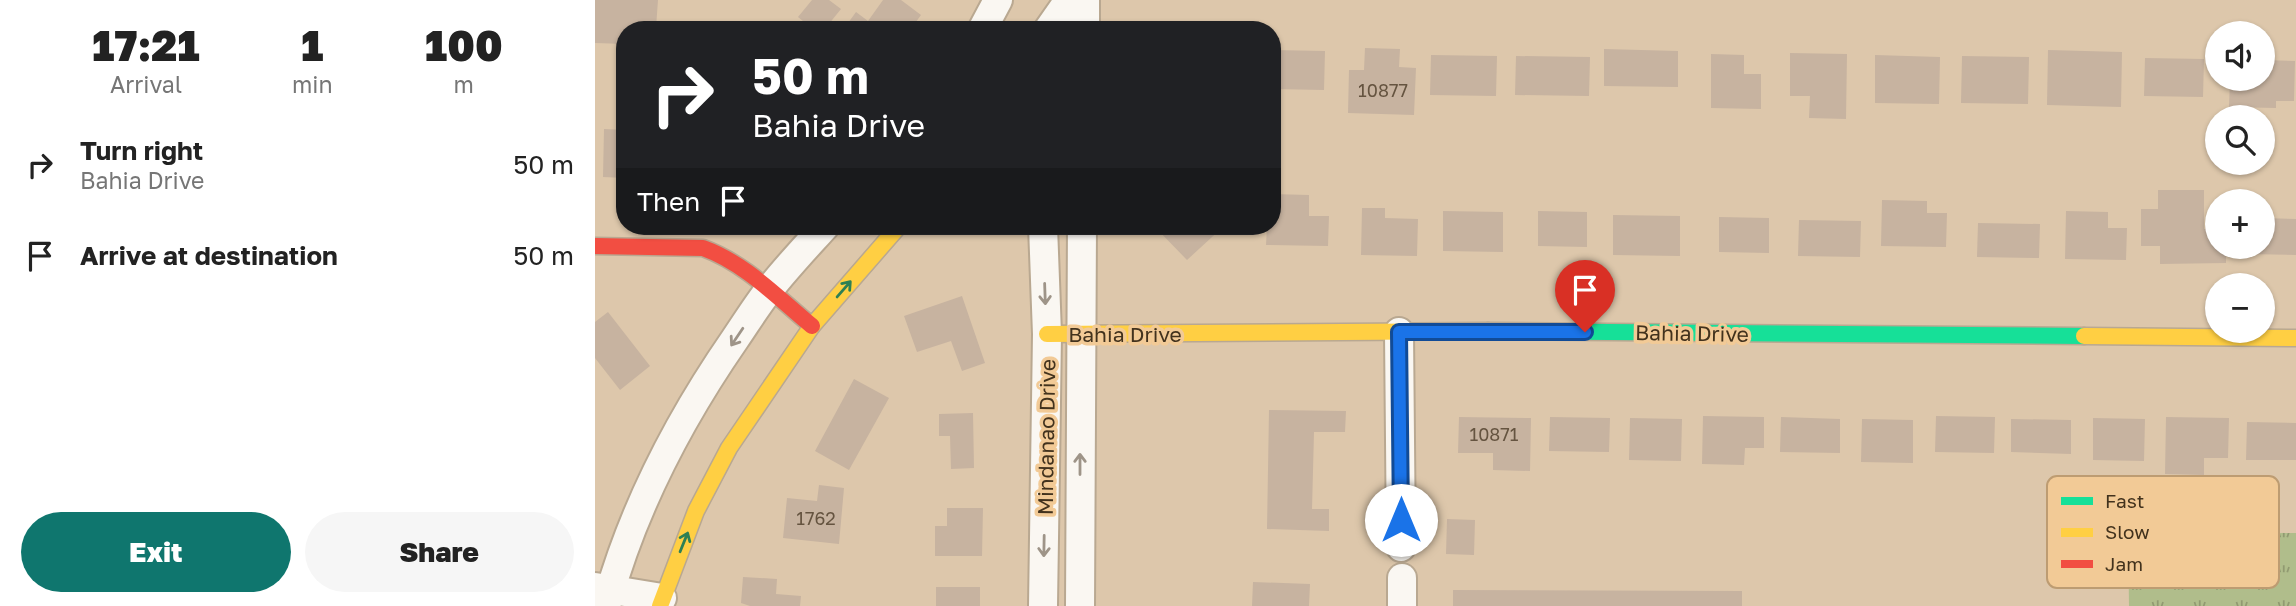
<!DOCTYPE html>
<meta charset="utf-8">
<style>
:root{--surface:#fff;--page:#f6f6f6;--text:#222;--muted:#767676;--accent:#0f766e}
body{margin:0;font-family:"Golos Text",sans-serif;background:var(--page);color:var(--text);height:100vh;display:flex;flex-direction:column;font-size:26px;white-space:nowrap}
*{box-sizing:border-box;margin:0}
p{font-size:23px;color:var(--muted)}
.icon{flex:none;width:38px;height:38px;fill:none;stroke:currentColor;stroke-width:2;stroke-linecap:round;stroke-linejoin:round}
.map{position:relative;flex:1;overflow:hidden}
.panel{display:flex;flex-direction:column;background:var(--surface);width:595px}
.panel>*{flex:none}
.banner{position:absolute;left:21px;top:21px;width:665px;height:214px;border-radius:28px;box-shadow:0 2px 5px #0004;background:#202124;color:#fff;overflow:hidden}
.buttons{position:absolute;left:1610px;top:21px;display:grid;gap:14px}
.buttons a{display:grid;place-items:center;width:70px;height:70px;border-radius:50%;background:var(--surface);box-shadow:0 2px 5px #0004;font-size:35px}
.pin{position:absolute;display:grid;place-items:center;width:60px;height:60px;color:#fff;margin:-72px -30px;border-radius:50% 50% 50% 0;rotate:-45deg;box-shadow:0 0 7px #0007}
.pin .icon{rotate:45deg}
.me{position:absolute;width:77px;margin:-38px;rotate:0deg;stroke-linejoin:round;filter:drop-shadow(0 0 5px #0008)}
.turn{display:flex;align-items:center;gap:24px;height:147px;padding:0 21px;font-size:32px}
.turn .icon{width:91px;height:91px;stroke-width:2.5}
.turn b{display:block;font-size:49px;line-height:60px}
.then{display:flex;align-items:center;height:66px;padding:0 21px;background:#0003;gap:14px;font-size:26px}
.eta{display:flex;justify-content:space-evenly;align-items:center;height:119px;text-align:center}
.eta b{font-size:42px;font-weight:800;line-height:49px}
.action{display:flex;gap:14px;margin-top:auto;padding:14px 21px}
.action a{flex:1;height:80px;border-radius:42px;background:var(--accent);color:#fff;font-size:28px;font-weight:800;line-height:80px;text-align:center}
.action a+a{background:var(--page);color:var(--text)}
ul{padding:0;list-style:none}
li{display:flex;align-items:center;gap:21px;height:91px;padding:0 21px}
li div{flex:1}
li b{display:block;font-size:26px}
li em{font-style:normal}
main{display:flex;flex:1;min-height:0}
.map>svg:first-child{display:block}
</style>
<main>
<section class="panel">
<div class="eta">
<div><b>17:21</b><p>Arrival</p></div>
<div><b>1</b><p>min</p></div>
<div><b>100</b><p>m</p></div>
</div>
<ul>
<li><svg class="icon" aria-label="right" viewBox="0 0 24 24"><path d="M7 20v-9h11M14 6l5 5-5 5"/></svg><div><b>Turn right</b><p>Bahia Drive</p></div><em>50 m</em></li>
<li><svg class="icon" aria-label="arrive" viewBox="0 0 24 24"><path d="M6 21V4h12l-3 4 3 4H6"/></svg><div><b>Arrive at destination</b></div><em>50 m</em></li>
</ul>
<div class="action"><a>Exit</a><a>Share</a></div>
</section>
<div class="map">
<svg width="1701" height="606" viewBox="0 0 1701 606">
<defs>
<pattern id="grass-tufts" width="24" height="20" patternUnits="userSpaceOnUse" patternTransform="scale(1.75)"><rect width="24" height="20" fill="#b0bd8b"/><path d="M3 7l-1-3M5 7V3M7 7l1-3M15 17l-1-3M17 17v-4M19 17l1-3" fill="none" stroke="#919a71"/></pattern>
</defs>
<rect width="100%" height="100%" fill="#ddc7ab"/>
<path fill="url(#grass-tufts)" d="M1533 532 1701 533V606H1534Z"/>
<g fill="#c7b3a0">
<path d="M0 0H63L61 28 32 27V30H30V44L0 43Z"/>
<path d="M217 0H234L246 9 229 30H219L203 17Z"/>
<path d="M288 0H306L326 15 315 30H248L261 12 273 21Z"/>
<path d="M770 48 805 49 804 67 821 68 819 115 753 113 754 70H769Z"/>
<path d="M1009 49 1083 51V87L1009 86Z"/>
<path d="M677 50 730 51 729 90 677 89Z"/>
<path d="M1453 50 1527 52 1526 107 1452 105Z"/>
<path d="M1195 53 1252 54 1251 119 1214 118 1215 96H1195Z"/>
<path d="M1116 54 1149 55V74H1166V109L1116 108Z"/>
<path d="M836 55 902 56 901 96 835 95Z"/>
<path d="M1280 55 1345 57 1344 104 1280 103Z"/>
<path d="M921 56 995 57 994 96 920 95Z"/>
<path d="M1367 56 1434 57 1433 104 1366 103Z"/>
<path d="M1550 58 1609 59 1608 97 1549 96Z"/>
<path d="M1668 60 1700 61 1699 101H1681V108L1634 107 1635 79H1668Z"/>
<path d="M9 129 30 130V178L8 177Z"/>
<path d="M1563 190H1609V229H1622V247H1631V263L1565 264V246H1546V209H1563Z"/>
<path d="M677 194 714 195V216H734L733 246 671 245 672 226H677Z"/>
<path d="M1287 200 1332 201V213H1352L1351 247 1286 246Z"/>
<path d="M767 208H790V218L823 219 822 256 766 255Z"/>
<path d="M848 211 908 212V252L848 251Z"/>
<path d="M943 211 992 212V247L943 246Z"/>
<path d="M1471 211 1513 212V228H1532L1531 260 1470 259Z"/>
<path d="M1018 215 1085 216V256L1018 255Z"/>
<path d="M1124 217 1174 218V253L1124 252Z"/>
<path d="M1668 218 1701 219V255L1648 254V247H1668Z"/>
<path d="M1204 220 1266 221 1265 257 1203 256Z"/>
<path d="M1383 223 1445 224 1444 258 1382 257Z"/>
<path d="M559 226H629L592 260Z"/>
<path d="M367 296 390 363 367 371 356 341 322 352 309 316Z"/>
<path d="M13 312 55 366 25 390 0 358V322Z"/>
<path d="M259 379 294 398 254 470 220 451Z"/>
<path d="M674 410 751 411 750 432H719L717 509H734V531L672 529Z"/>
<path d="M378 413 379 468 356 469 355 436H344V414Z"/>
<path d="M1108 416 1169 417V448H1150L1149 465 1107 464Z"/>
<path d="M1341 416 1400 417 1399 453 1340 452Z"/>
<path d="M864 417 936 418 935 471 898 470V453H863Z"/>
<path d="M955 417 1015 418 1014 452 954 451Z"/>
<path d="M1186 417 1245 419V453L1185 452Z"/>
<path d="M1571 417 1634 418 1633 458H1609V475L1570 474Z"/>
<path d="M1035 418 1087 419 1086 461 1034 460Z"/>
<path d="M1498 418 1550 419 1549 461 1498 460Z"/>
<path d="M1267 419 1318 420V463L1266 462Z"/>
<path d="M1416 419 1476 420V454L1416 452Z"/>
<path d="M1652 422 1701 423V460H1651Z"/>
<path d="M224 485 249 488 244 544 188 538 192 498 222 501Z"/>
<path d="M352 508H388L387 556H340V526H352Z"/>
<path d="M852 519 880 520 879 555 851 554Z"/>
<path d="M148 577 182 579 181 594 206 596 205 606H155L146 603Z"/>
<path d="M658 582 715 584 714 606H657Z"/>
<rect x="341" y="587" width="44" height="19"/>
<path d="M858 590 1147 591V606H858Z"/>
</g>
<g fill="none" stroke-linecap="round" stroke-linejoin="round">
<g stroke="#b9a891" stroke-width="32">
<g id="street">
<path d="M387 30 403 0"/>
<path d="M453 30 474 0"/>
<path d="M490 30V0"/>
<path d="M448 226 452 334 448 606"/>
<path d="M804 332 806 547"/>
<path d="M0 587 67 598"/>
<path d="M11 606C37 510 84 420 140 339 151 323 162 305 174 290 191 268 211 247 230 226"/>
<path d="M485 606 487 226"/>
<path d="M807 606V578"/>
</g>
</g>
<g stroke="#b9a891" stroke-width="19">
<path id="fast" d="M893 331 1489 336"/>
</g>
<g stroke="#b9a891" stroke-width="19">
<g id="slow">
<path d="M452 334 893 331"/>
<path d="M1489 336 1701 338"/>
<path d="M65 606 101 511 134 448 217 326 304 226"/>
</g>
</g>
<g stroke="#b9a891" stroke-width="19">
<path id="jam" d="M0 246 108 248C150 263 183 298 217 326"/>
</g>
<use href="#street" stroke="#faf7f2" stroke-width="28"/>
<use href="#fast" stroke="#16e098" stroke-width="16"/>
<use href="#slow" stroke="#ffcf43" stroke-width="16"/>
<use href="#jam" stroke="#f24e42" stroke-width="16"/>
</g>
<defs><path id="oneway-shaft" d="M-6 0H5M1.5-3L5.5 0L1.5 3" fill="none" stroke-width="1.6" stroke-linecap="round" stroke-linejoin="round" transform="scale(1.75)"/></defs>
<g stroke="#2e8054">
<use href="#oneway-shaft" transform="translate(249 289) rotate(-49)"/>
<use href="#oneway-shaft" transform="translate(89 542) rotate(-68)"/>
</g>
<g stroke="#9e9488">
<use href="#oneway-shaft" transform="translate(450 294) rotate(88)"/>
<use href="#oneway-shaft" transform="translate(142 337) rotate(124)"/>
<use href="#oneway-shaft" transform="translate(485 464) rotate(-90)"/>
<use href="#oneway-shaft" transform="translate(449 546) rotate(91)"/>
</g>
<g fill="none" stroke-linecap="round" stroke-linejoin="round">
<g stroke="#114b97" stroke-width="18">
<path id="route" d="M806 520 804 332H990"/>
</g>
<use href="#route" stroke="#1a73e8" stroke-width="12"/>
</g>
<g text-anchor="middle" dominant-baseline="central" stroke-width="7" stroke-linejoin="round" paint-order="stroke">
<g font-size="18" fill="#655440">
<text x="788" y="90">10877</text>
<text x="899" y="434">10871</text>
<text x="221" y="518">1762</text>
</g>
<g font-size="21" fill="#42321d" stroke="#f2ca96">
<text transform="translate(1097 333) rotate(1)">Bahia Drive</text>
<text x="530" y="334">Bahia Drive</text>
<text transform="translate(451 437) rotate(-89)">Mindanao Drive</text>
</g>
</g>
<rect x="1452" y="476" width="232" height="112" rx="10" fill="#f2ca96" stroke="#bd9c72" stroke-width="2"/>
<rect x="1466" y="497" width="32" height="8" fill="#16e098"/>
<rect x="1466" y="528" width="32" height="9" fill="#ffcf43"/>
<rect x="1466" y="560" width="32" height="8" fill="#f24e42"/>
<g font-size="19" fill="#42321d">
<text x="1510" y="508">Fast</text>
<text x="1510" y="539">Slow</text>
<text x="1510" y="571">Jam</text>
</g>
</svg>
<div class="buttons">
<a><svg class="icon" aria-label="sound" viewBox="0 0 24 24"><path d="M4 9h4l5-4v14l-5-4H4zM17 9q2 3 0 6"/></svg></a>
<a><svg class="icon" aria-label="search" viewBox="0 0 24 24"><circle cx="10" cy="10" r="6"/><path d="M15 15l6 6"/></svg></a>
<a>+</a>
<a>−</a>
</div>
<div class="pin" style="left:990px;top:332px;background:#d93025"><svg class="icon" aria-label="arrive" viewBox="0 0 24 24"><path d="M6 21V4h12l-3 4 3 4H6"/></svg></div>
<svg class="me" style="left:806px;top:520px" viewBox="-20 -20 40 40"><circle r="19" fill="#fff"/><path d="M0-13L10 11 0 6-10 11z" fill="#1a73e8"/></svg>
<div class="banner">
<div class="turn"><svg class="icon" aria-label="right" viewBox="0 0 24 24"><path d="M7 20v-9h11M14 6l5 5-5 5"/></svg><div><b>50 m</b>Bahia Drive</div></div>
<div class="then">Then<svg class="icon" aria-label="arrive" viewBox="0 0 24 24"><path d="M6 21V4h12l-3 4 3 4H6"/></svg></div>
</div>
</div>
</main>
